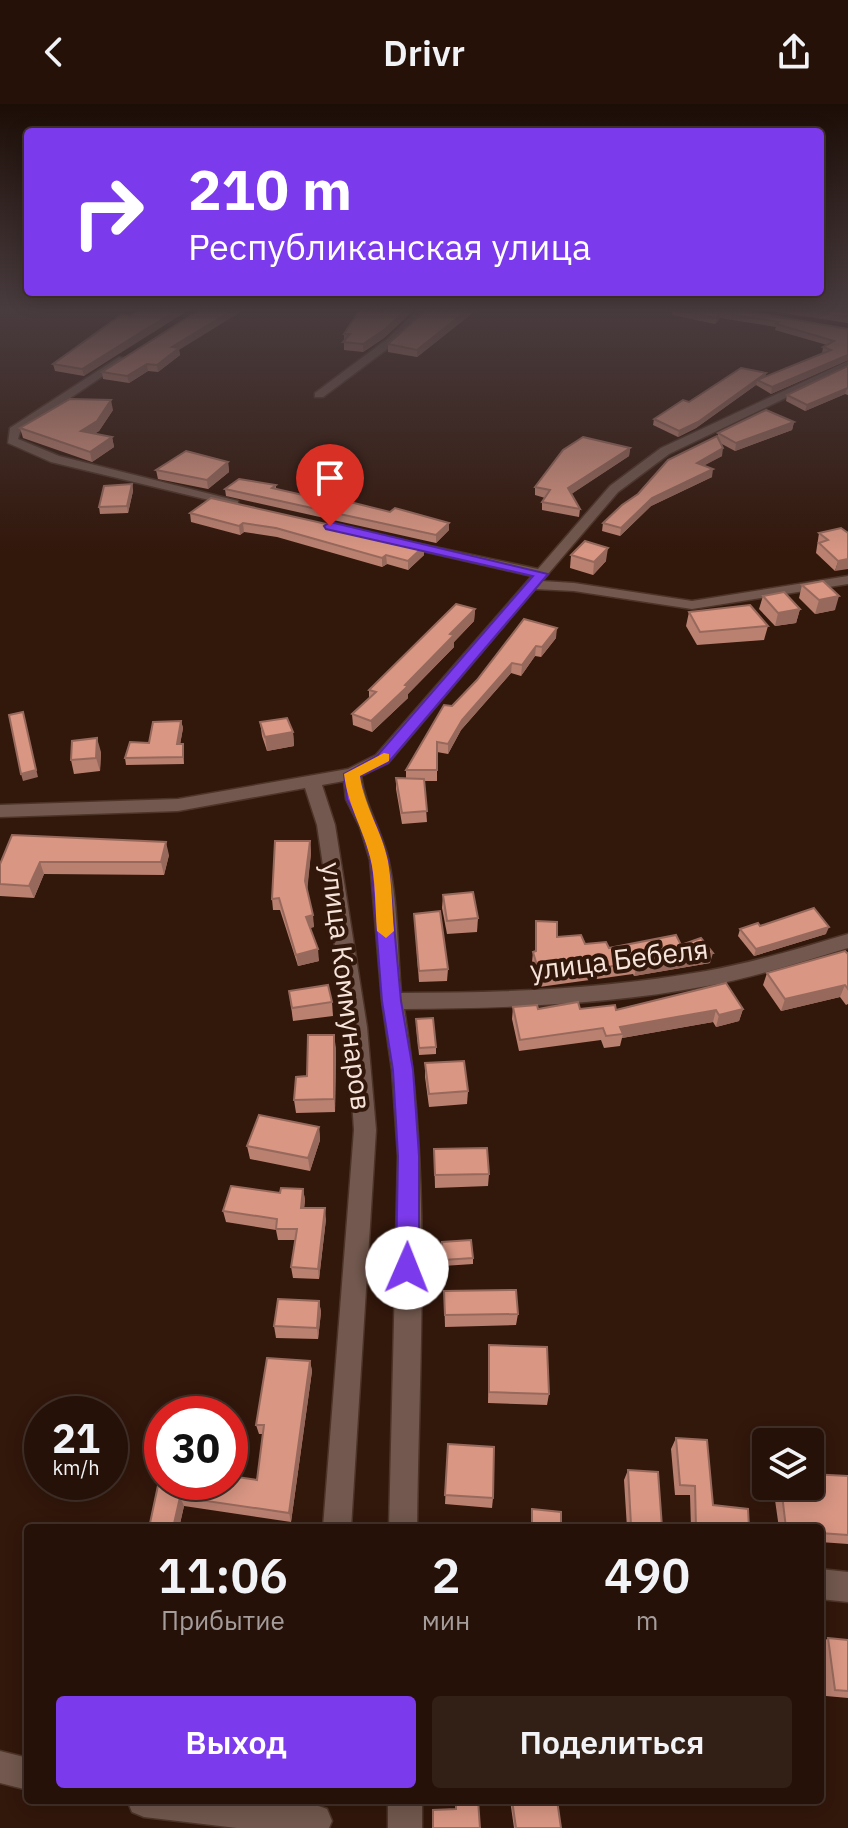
<!DOCTYPE html>
<html lang="ru">
<meta charset="utf-8">
<style>
:root{--surface:#261108;--page:#321f16;--text:#f1f3f6;--muted:#a49d9c;--line:#423129;--accent:#7c3aed}
body{margin:0;font-family:"IBM Plex Sans",sans-serif;background:var(--page);color:var(--text);height:100vh;display:flex;flex-direction:column;font-size:30px;white-space:nowrap}
*{box-sizing:border-box;margin:0}
p{font-size:26px;color:var(--muted)}
.icon{flex:none;width:44px;height:44px;fill:none;stroke:currentColor;stroke-width:2;stroke-linecap:round;stroke-linejoin:round}
.map{position:relative;flex:1;overflow:hidden}
.sheet{position:absolute;left:24px;top:1420px;width:800px;height:280px;display:flex;flex-direction:column;background:var(--surface);border-radius:8px;box-shadow:0 4px 20px #0003,0 0 0 2px var(--line)}
.sheet>*{flex:none}
.hud{position:absolute;left:24px;top:24px;width:800px;height:168px;border-radius:8px;box-shadow:0 4px 20px #0003,0 0 0 2px var(--line);background:#7c3aed;color:#fff;overflow:hidden}
.controls{position:absolute;left:752px;top:1324px;display:grid;gap:16px}
.controls a{display:grid;place-items:center;width:72px;height:72px;border-radius:8px;background:var(--surface);box-shadow:0 4px 20px #0003,0 0 0 2px var(--line);font-size:40px}
.speed{position:absolute;left:24px;top:1292px;display:flex;gap:16px;font-size:40px;font-weight:700;text-align:center}
.speed>*{display:grid;place-content:center;width:104px;height:104px;border-radius:50%;background:var(--surface);box-shadow:0 4px 20px #0003,0 0 0 2px var(--line);line-height:1}
.speed small{font-size:20px;font-weight:400}
.speed .limit{border:12px solid #d22;background:#fff;color:#111}
.pin{position:absolute;display:grid;place-items:center;width:68px;height:68px;color:#fff;margin:-82px -34px;border-radius:50% 50% 50% 0;rotate:-45deg;box-shadow:0 0 8px #0007}
.pin .icon{rotate:45deg}
.me{position:absolute;width:88px;margin:-44px;rotate:1deg;stroke-linejoin:round;filter:drop-shadow(0 0 6px #0008)}
.turn{display:flex;align-items:center;gap:28px;height:168px;padding:0 32px;font-size:36px}
.turn .icon{width:104px;height:104px;stroke-width:2.5}
.turn b{display:block;font-size:56px;line-height:68px}
.eta{display:flex;justify-content:space-evenly;align-items:center;height:136px;text-align:center}
.eta b{font-size:48px;font-weight:600;line-height:56px}
.primary-button{display:flex;gap:16px;margin-top:auto;padding:16px 32px}
.primary-button a{flex:1;height:92px;border-radius:8px;background:var(--accent);color:#fff;font-size:32px;font-weight:600;line-height:92px;text-align:center}
.primary-button a+a{background:var(--page);color:var(--text)}
header{display:flex;justify-content:space-between;align-items:center;height:104px;padding:0 32px;background:var(--surface);font-size:36px;font-weight:600}
.map>svg:first-child{display:block}
</style>
<header><svg class="icon" aria-label="back" viewBox="0 0 24 24"><path d="M15 5l-7 7 7 7"/></svg>Drivr<svg class="icon" aria-label="share" viewBox="0 0 24 24"><path d="M12 15V3M7 8l5-5 5 5M5 13v7h14v-7"/></svg></header>
<div class="map">
<svg width="848" height="1724" viewBox="0 0 848 1724">
<rect width="100%" height="100%" fill="#32170b"/>
<g fill="none" stroke-linecap="round" stroke-linejoin="round">
<g stroke="#4d3428" stroke-width="3">
<g id="street">
<path d="M417 207H428L394 240 323 293H315V289L386 236Z"/>
<path d="M119 253 128 255 20 328 18 335 59 352 238 397V403L51 358 8 339 10 324Z"/>
<path d="M848 257V264L669 350 618 388 542 477 574 479 692 497 848 472V480L692 505 574 487 535 485 388 659 361 672C365 702 381 725 388 754 398 797 397 845 401 889 504 889 605 885 706 867 754 858 801 844 848 830V844C801 858 755 873 707 882 607 901 505 904 404 905 432 1075 419 1252 417 1424H389L398 1052 392 966 382 897 370 756 360 723 346 695 344 677 322 681 335 721 367 923 376 1026 351 1424H323L354 1026 347 923 317 721 305 684 178 707 0 713V701L178 695 348 665 376 651 532 472 392 440V434L538 465 610 382 661 344Z"/>
<path d="M820 1465 848 1468V1498L820 1495Z"/>
<path d="M0 1647 28 1654V1686L0 1679Z"/>
<path d="M127 1696C178 1696 283 1687 327 1705L332 1717 329 1724H237L144 1713 132 1708Z"/>
<rect x="388" y="1696" width="34" height="28"/>
</g>
</g>
<use href="#street" fill="#72584e" fill-rule="evenodd"/>
</g>
<g fill="#ba8171">
<path d="M384 207H413L384 234 363 248 344 246V230Z"/>
<path d="M425 207H475L417 253 388 248V240Z"/>
<path d="M660 207H744L848 225V256L771 290 756 281 696 324 678 333 653 321 654 315 689 298 766 269 765 273 822 250 823 243 827 241 775 226 776 223 720 214 715 220 672 211V208Z"/>
<path d="M770 207 848 208V219Z"/>
<path d="M121 211 84 272 55 267 53 260Z"/>
<path d="M179 246 180 251 158 268 148 267 129 279 103 275 102 268Z"/>
<path d="M848 262V291L845 290 805 307 786 297 787 291Z"/>
<path d="M113 306 99 327 94 330 112 333 114 343 92 358 23 334 20 324Z"/>
<path d="M794 318 792 326 735 347 720 339 722 352 704 361 712 373 651 402 620 432 602 427 603 419 638 390 718 334V329Z"/>
<path d="M630 344 629 352 571 390 580 405 579 413 542 406V398L545 394 535 391V383Z"/>
<path d="M228 358 229 368 208 385 158 375 156 366Z"/>
<path d="M132 380 133 387 128 409 100 410 99 403Z"/>
<path d="M276 381V385L316 394 358 384V391L349 398 449 426 436 439 226 392 225 385Z"/>
<path d="M190 409 424 451 408 466 387 460 382 463 277 433 244 428 240 431 191 418Z"/>
<path d="M819 429H848L835 467 816 449Z"/>
<path d="M571 451 606 457 593 471 570 464Z"/>
<path d="M802 481 835 506 815 510 799 494Z"/>
<path d="M763 492 800 505 796 519 775 522 759 505Z"/>
<path d="M475 505 474 517 454 538V543L408 590V594L372 628 353 621 352 610 369 594V586Z"/>
<path d="M689 508 768 522 764 536 697 541 686 522Z"/>
<path d="M524 515 556 534 541 553 535 552 521 572 511 569 461 626 448 650 437 648V677H424L427 718 402 720 396 685V674L406 675V666L452 602 477 576Z"/>
<path d="M181 617 183 624 180 640H183L184 660 126 661 125 654 149 639Z"/>
<path d="M260 618 293 628 294 642 267 647 262 632Z"/>
<path d="M101 648 100 667 74 670 71 656Z"/>
<path d="M310 737 311 749 307 784 314 823 310 824 319 857 298 862 280 806H273L272 795Z"/>
<path d="M169 751 164 771 44 770 34 794 0 792V760Z"/>
<path d="M443 791 478 814 477 828 447 830 442 804Z"/>
<path d="M414 810 448 865 447 877 419 878Z"/>
<path d="M536 817 557 833 585 840 609 844 681 841 710 859 634 872 633 870 539 883 532 858 533 848 535 847Z"/>
<path d="M740 825 826 830 754 852 738 832Z"/>
<path d="M848 850V900L846 901 840 893 781 907 763 881 767 869Z"/>
<path d="M289 887 332 898 333 912 293 917Z"/>
<path d="M513 903 538 905H743L739 917 716 923 713 918 622 934 620 942 604 944 601 936 519 947 512 915Z"/>
<path d="M416 921 436 943V950L419 951Z"/>
<path d="M336 944 335 1008 296 1009 294 996 307 972Z"/>
<path d="M425 959 468 987 467 1000 429 1003 425 973Z"/>
<path d="M319 1023 320 1036 310 1067 250 1055 247 1042Z"/>
<path d="M434 1045 489 1070 488 1082 435 1084Z"/>
<path d="M303 1085 305 1096 304 1104 326 1115 319 1175 293 1174 291 1163 295 1136H278L276 1126 226 1118 223 1107 280 1089Z"/>
<path d="M442 1138 473 1154V1160L443 1162Z"/>
<path d="M444 1187 518 1210 516 1221 445 1223Z"/>
<path d="M319 1197 321 1208 318 1235 276 1234 274 1222Z"/>
<path d="M489 1241 549 1290 547 1301 488 1299Z"/>
<path d="M310 1257 312 1267 291 1418 184 1402 179 1424H149L162 1378 257 1376 263 1330H259L256 1321Z"/>
<path d="M676 1334 713 1401 749 1424H691L690 1391H675L671 1345Z"/>
<path d="M448 1340 493 1394 492 1404 445 1400Z"/>
<path d="M628 1366 662 1423V1424H627L624 1376Z"/>
<path d="M848 1372V1440L820 1438V1424H779L773 1382H810Z"/>
<path d="M532 1405 561 1424H531Z"/>
<path d="M828 1534 848 1536V1594L826 1592 820 1541Z"/>
<path d="M510 1696H557L561 1724H514Z"/>
</g>
<g fill="#97695c">
<path d="M175 207H187L84 272 82 265Z"/>
<path d="M231 207H242L179 246 180 251 158 268 157 261 172 243Z"/>
<path d="M405 207H413L384 234 363 248V240Z"/>
<path d="M466 207H475L417 253V246Z"/>
<path d="M721 209 720 214 715 220 716 214Z"/>
<path d="M848 251V256L771 290 772 283Z"/>
<path d="M147 260 148 267 129 279 127 272Z"/>
<path d="M766 269 765 275 757 276 756 281 696 324 678 333 679 327Z"/>
<path d="M847 283 845 290 805 307 807 301Z"/>
<path d="M111 296 113 306 99 327 83 337 81 327Z"/>
<path d="M794 318 792 326 735 347 736 339Z"/>
<path d="M112 333 114 343 92 358 90 348Z"/>
<path d="M630 344 629 352 567 393 568 384Z"/>
<path d="M723 344 722 352 696 366 697 359Z"/>
<path d="M228 358 229 368 208 385 207 376Z"/>
<path d="M713 365 712 373 651 402 620 432 621 424 652 394Z"/>
<path d="M132 380 133 387 128 409 127 402Z"/>
<path d="M358 384V391L342 404V396Z"/>
<path d="M243 419 244 428 240 431 239 422Z"/>
<path d="M449 419V426L436 439V431Z"/>
<path d="M424 442V451L408 466V457Z"/>
<path d="M608 444 606 457 593 471 594 458Z"/>
<path d="M386 451 387 460 382 463V454Z"/>
<path d="M848 455V465L835 467 838 457Z"/>
<path d="M839 492 835 506 815 510 819 496Z"/>
<path d="M475 505 474 517 454 538V543L408 590V594L372 628 371 617 405 581 450 530Z"/>
<path d="M800 505 796 519 775 522 778 509Z"/>
<path d="M557 524 556 534 541 553 542 543Z"/>
<path d="M536 542 535 552 521 572 522 561Z"/>
<path d="M512 559 511 569 461 626 448 650V640L462 616Z"/>
<path d="M23 608 38 673 23 677 21 670Z"/>
<path d="M181 617 183 624 179 647 177 640Z"/>
<path d="M293 628 294 642 267 647 265 633Z"/>
<path d="M97 634 101 648 100 667 96 654Z"/>
<path d="M310 737 311 749 307 789 305 777Z"/>
<path d="M166 738 169 751 164 771 161 758Z"/>
<path d="M40 758 44 770 34 794 29 782Z"/>
<path d="M313 811 314 823 307 824 306 813Z"/>
<path d="M829 823 826 830 754 852 756 845Z"/>
<path d="M318 845 319 857 298 862 296 851Z"/>
<path d="M713 849 710 859 634 872 637 862Z"/>
<path d="M845 881 840 893 781 907 785 895Z"/>
<path d="M743 905 739 917 716 923 719 911Z"/>
<path d="M716 906 713 918 622 934 623 930 620 923Z"/>
<path d="M334 931 336 944 335 1008 334 995Z"/>
<path d="M319 1023 320 1036 310 1067 308 1054Z"/>
<path d="M303 1085 305 1096 303 1115 301 1104Z"/>
<path d="M325 1104 326 1115 319 1175 318 1165Z"/>
<path d="M319 1197 321 1208 318 1235 317 1224Z"/>
<path d="M310 1257 312 1267 291 1418 289 1409Z"/>
<path d="M180 1393 184 1402 179 1424H173Z"/>
</g>
<g fill="#d89683" stroke="#97695c" stroke-width="2">
<path d="M138 207H175L82 265 53 260 121 211 130 212Z"/>
<path d="M198 207H231L172 243 179 244 157 261 147 260 127 272 102 268Z"/>
<path d="M359 207 383 208 384 207H405L384 226 363 240 343 238 350 230H344Z"/>
<path d="M425 207H466L417 246 388 240Z"/>
<path d="M680 207H744L848 225V251L772 283 757 276 831 246 823 243 834 237 776 220 779 218 721 209 716 214Z"/>
<path d="M809 207 848 208V213Z"/>
<path d="M848 262V284L807 301 787 291Z"/>
<path d="M741 264 766 269 698 318 679 327 654 315 683 296 689 298Z"/>
<path d="M70 295 111 296 97 317 81 327 112 333 90 348 20 324Z"/>
<path d="M766 306 794 318 736 339 718 329Z"/>
<path d="M717 332 723 344 697 359 713 365 652 394 621 424 603 419 622 401 638 390 668 356Z"/>
<path d="M583 333 630 344 568 384 580 405 542 398 550 386 535 383 563 346Z"/>
<path d="M186 347 228 358 207 376 156 366Z"/>
<path d="M239 375 276 381 272 384 316 394 339 379 358 384 342 396 390 408 395 404 449 419 436 431 225 385Z"/>
<path d="M132 380 127 402 99 403 104 382Z"/>
<path d="M211 394 424 442 408 457 386 451 382 454 276 424 243 419 239 422 190 409Z"/>
<path d="M841 424 848 429V455L838 457 819 439 828 436 819 429Z"/>
<path d="M585 437 608 444 594 458 571 451Z"/>
<path d="M823 477 839 492 819 496 802 481Z"/>
<path d="M784 488 800 505 778 509 763 492Z"/>
<path d="M456 500 475 505 450 530 454 531 405 581 408 582 371 617 352 610 376 588 369 586Z"/>
<path d="M750 501 768 522 700 528 689 508Z"/>
<path d="M524 515 557 524 542 543 536 542 522 561 512 559 462 616 448 640 437 638V666H406L444 601 452 602 477 576Z"/>
<path d="M23 608 36 666 21 670 9 611Z"/>
<path d="M287 614 293 628 265 633 260 618Z"/>
<path d="M181 617 177 640H183V653L125 654 130 638 149 639 153 618Z"/>
<path d="M97 634 96 654 71 656 72 637Z"/>
<path d="M396 674 424 675 427 707 402 709Z"/>
<path d="M12 731 166 738 161 758H40L29 782 0 780V760Z"/>
<path d="M275 737H310L305 777 313 811 306 813 318 845 296 851 279 794 272 795Z"/>
<path d="M473 788 478 814 447 817 443 791Z"/>
<path d="M814 804 829 823 756 845 740 825 758 819 760 822Z"/>
<path d="M440 807 448 865 419 867 414 810Z"/>
<path d="M536 817 557 818V833L581 831 585 840 606 838 609 844 676 831 681 841 701 834 713 849 637 862 635 859 540 872 533 848 536 847Z"/>
<path d="M845 847 848 850V885L845 881 785 895 767 869Z"/>
<path d="M726 879 743 905 719 911 716 906 620 923 623 930 606 932 603 924 520 936 513 903 537 901 538 905 578 898 580 905 615 901 616 906Z"/>
<path d="M328 881 332 898 292 904 289 887Z"/>
<path d="M433 914 436 943 419 944 416 915Z"/>
<path d="M308 931H334V995L294 996 296 973 307 972Z"/>
<path d="M464 957 468 987 429 990 425 959Z"/>
<path d="M259 1011 319 1023 308 1054 247 1042Z"/>
<path d="M487 1044 489 1070 435 1071 434 1045Z"/>
<path d="M231 1082 280 1089 281 1084 303 1085 301 1104H325L318 1165 291 1163 297 1125H276L277 1115 223 1107Z"/>
<path d="M471 1136 473 1154 443 1156 442 1138Z"/>
<path d="M516 1186 518 1210 445 1211 444 1187Z"/>
<path d="M278 1195 319 1197 317 1224 274 1222Z"/>
<path d="M489 1241 547 1243 549 1290 489 1288Z"/>
<path d="M267 1254 310 1257 289 1409 180 1393 173 1424H149L160 1372H162V1378H230V1372L257 1376 264 1321H256Z"/>
<path d="M676 1334 707 1336 713 1401 748 1405 749 1424H696L695 1382 680 1381Z"/>
<path d="M448 1340 494 1343 493 1394 445 1391Z"/>
<path d="M628 1366 658 1368 662 1423 631 1421Z"/>
<path d="M810 1370 848 1372V1431L820 1429V1424H786L781 1382H810Z"/>
<path d="M532 1405 561 1408V1424L532 1421Z"/>
<path d="M828 1534 848 1536V1587L835 1586Z"/>
<path d="M456 1696H478L480 1724H433V1706L456 1705Z"/>
<path d="M512 1696H557L561 1724H516Z"/>
</g>
<linearGradient id="sky" x2="0" y2="1"><stop stop-color="#1c0d06"/><stop offset="0.46" stop-color="#493c3f"/><stop offset="1" stop-color="#493c3f" stop-opacity="0"/></linearGradient>
<rect width="848" height="448" fill="url(#sky)"/>
<path fill="#7c3aed" stroke="#51269a" stroke-width="2" d="M330 418 548 470 388 659 360 672 363 695 377 723 388 756 401 897 413 966 419 1052V1164L415 1172 407 1175 399 1172 396 1164 398 1052 393 966 382 897 371 756 361 723 347 695 344 670 377 652 533 472 326 425 324 422Z"/>
<path fill="#f59e0b" d="M384 649 389 650V657L360 672C364 702 382 727 388 757 392 780 392 804 394 827L386 834 377 827C375 803 376 776 370 753 362 722 348 702 344 670Z"/>
<g text-anchor="middle" dominant-baseline="central" stroke-width="8" stroke-linejoin="round" paint-order="stroke">
<g font-size="28" fill="#f6e3da" stroke="#32170b">
<text transform="translate(619 855) rotate(-7)">улица Бебеля</text>
<text transform="translate(347 882) rotate(83)">улица Коммунаров</text>
</g>
</g>
</svg>
<div class="controls">
<a><svg class="icon" aria-label="layers" viewBox="0 0 24 24"><path d="M12 4l9 5-9 5-9-5zM3 14l9 5 9-5"/></svg></a>
</div>
<div class="speed"><div>21<small>km/h</small></div><div class="limit">30</div></div>
<div class="pin" style="left:330px;top:422px;background:#d93025"><svg class="icon" aria-label="arrive" viewBox="0 0 24 24"><path d="M6 21V4h12l-3 4 3 4H6"/></svg></div>
<svg class="me" style="left:407px;top:1164px" viewBox="-20 -20 40 40"><circle r="19" fill="#fff"/><path d="M0-13L10 11 0 6-10 11z" fill="#7c3aed"/></svg>
<div class="hud">
<div class="turn"><svg class="icon" aria-label="right" viewBox="0 0 24 24"><path d="M7 20v-9h11M14 6l5 5-5 5"/></svg><div><b>210 m</b>Республиканская улица</div></div>
</div>
<section class="sheet">
<div class="eta">
<div><b>11:06</b><p>Прибытие</p></div>
<div><b>2</b><p>мин</p></div>
<div><b>490</b><p>m</p></div>
</div>
<div class="primary-button"><a>Выход</a><a>Поделиться</a></div>
</section>
</div>
